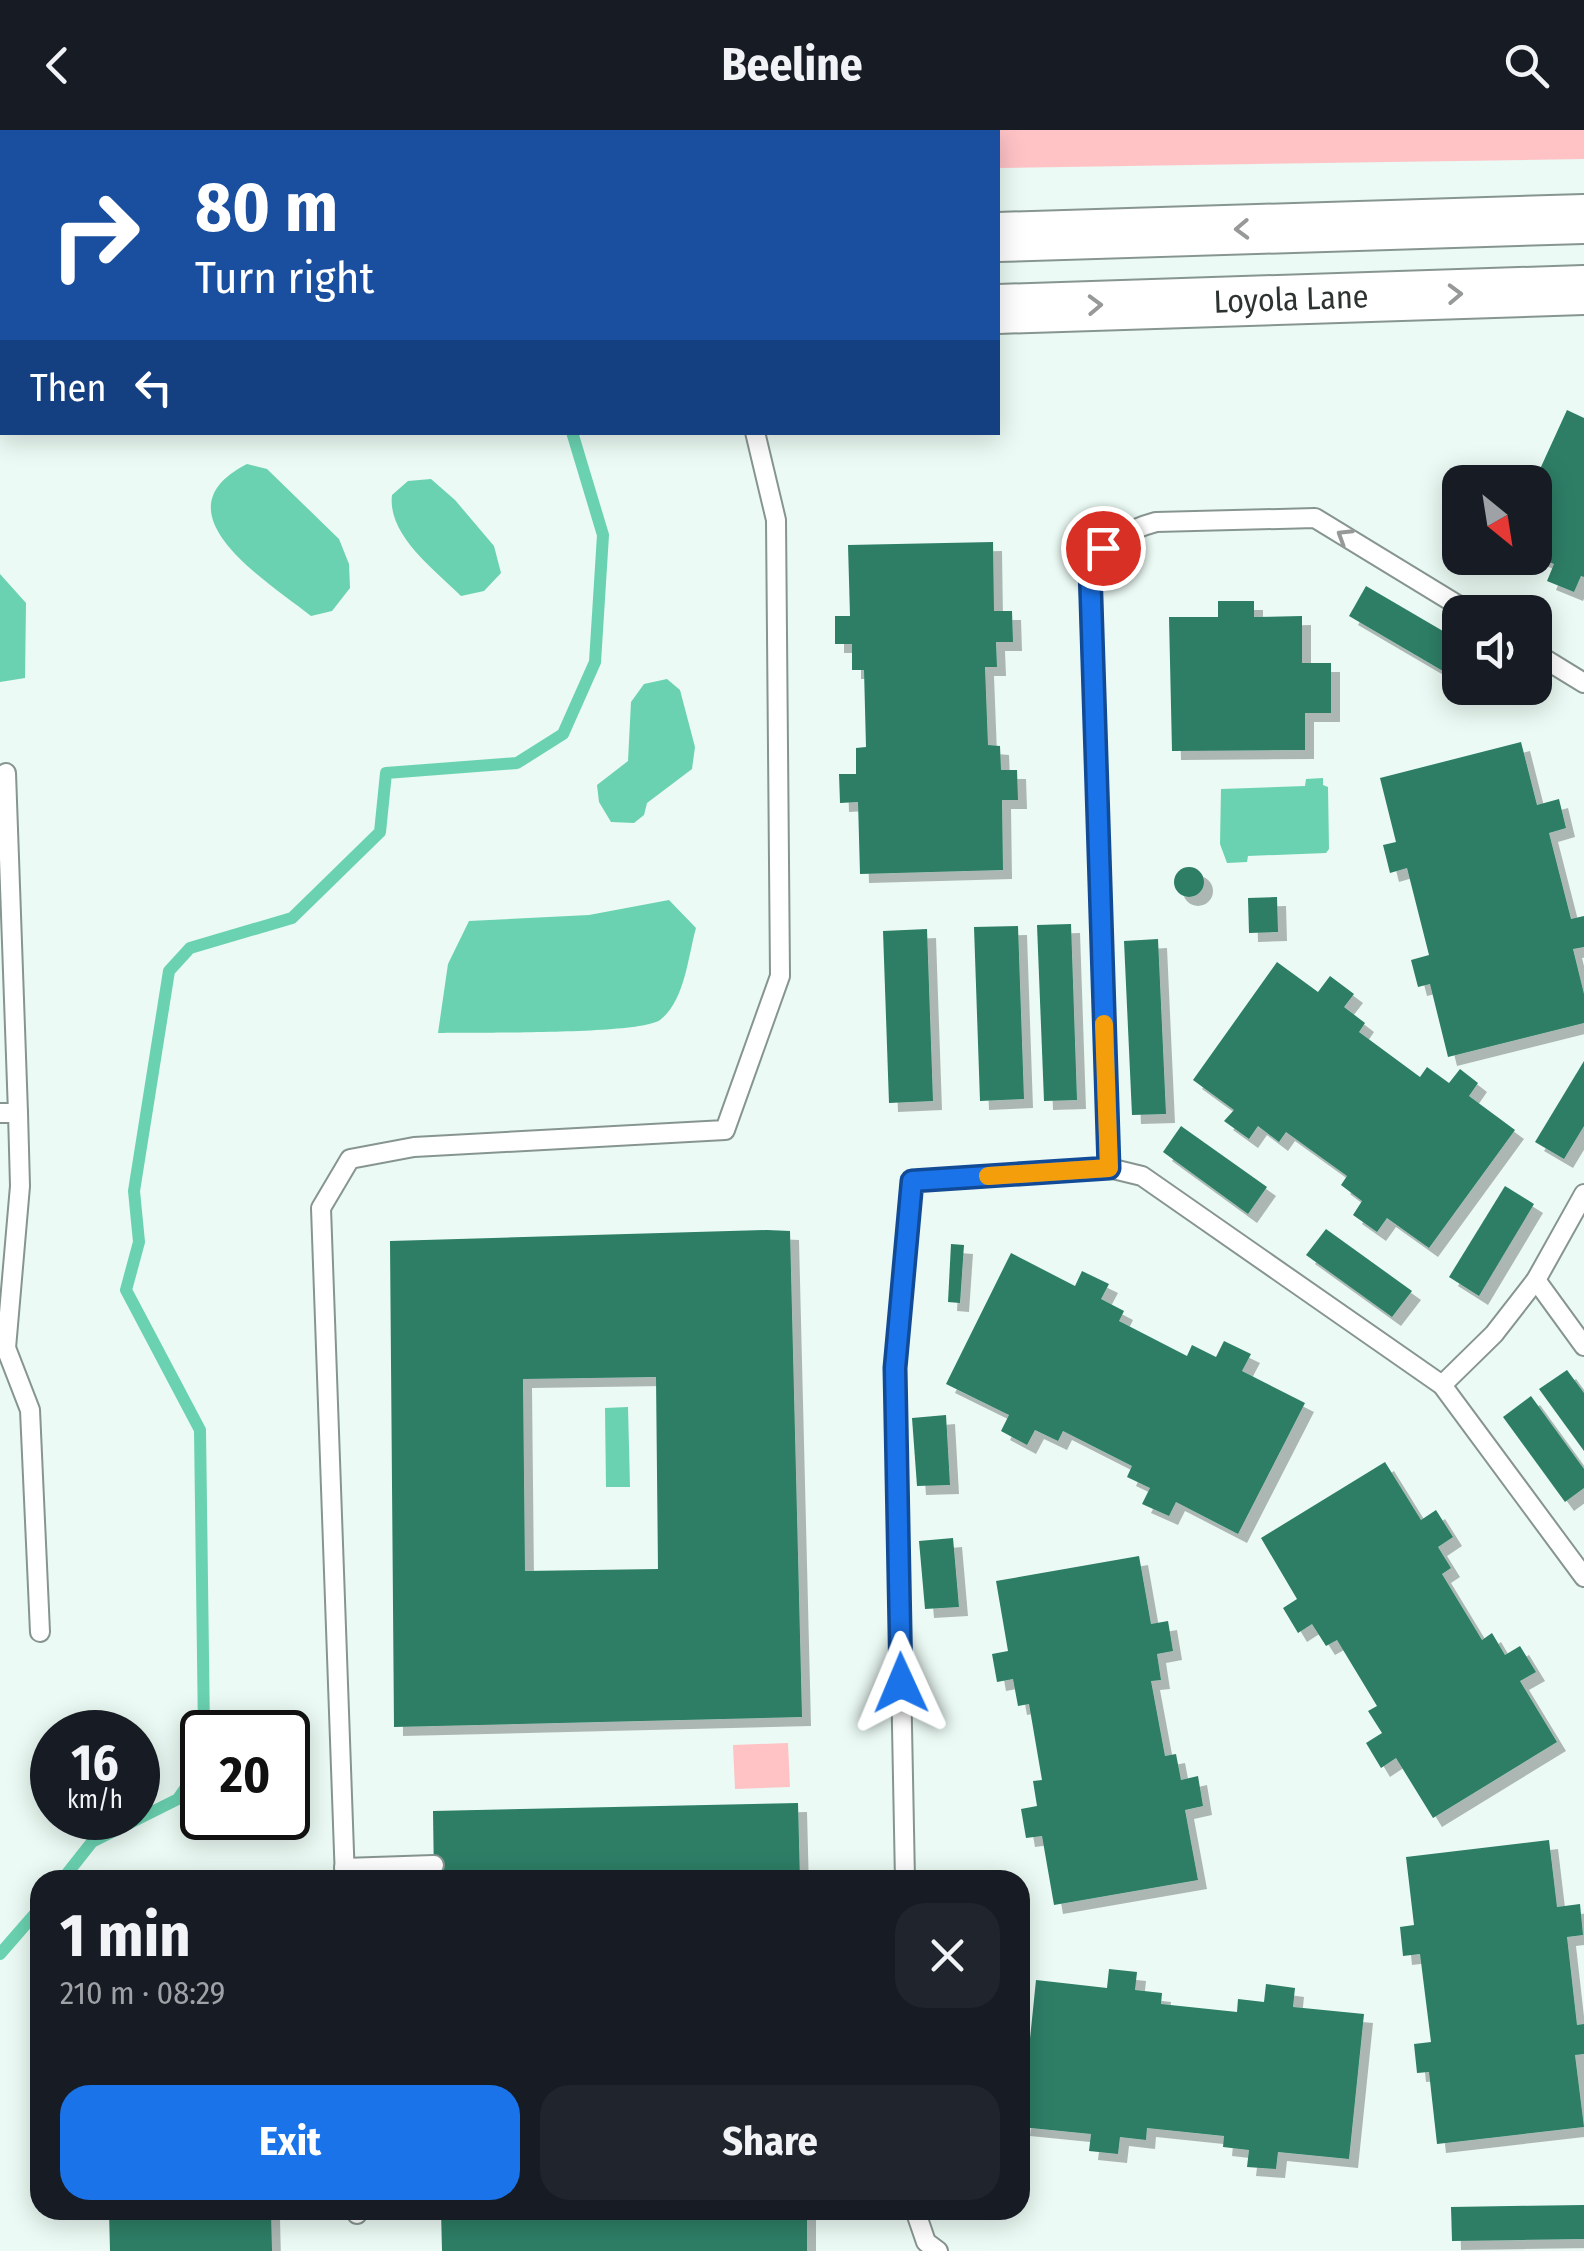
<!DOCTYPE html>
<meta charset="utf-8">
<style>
:root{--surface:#171b24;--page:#20242c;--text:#f1f3f6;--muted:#9ea1a6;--accent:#1a73e8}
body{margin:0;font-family:"Fira Sans Condensed",sans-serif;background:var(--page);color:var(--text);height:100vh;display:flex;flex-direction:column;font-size:38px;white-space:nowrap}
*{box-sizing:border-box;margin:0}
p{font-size:32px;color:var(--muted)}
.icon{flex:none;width:55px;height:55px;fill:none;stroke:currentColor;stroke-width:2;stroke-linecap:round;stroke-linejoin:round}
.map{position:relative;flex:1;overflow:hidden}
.panel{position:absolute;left:30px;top:1740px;width:1000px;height:350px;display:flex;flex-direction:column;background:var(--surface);border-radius:30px;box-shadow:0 5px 25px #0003}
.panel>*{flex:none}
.hud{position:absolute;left:0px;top:0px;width:1000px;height:305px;box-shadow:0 5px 25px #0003;background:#1a4fa0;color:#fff;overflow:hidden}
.needle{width:65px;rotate:150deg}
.fabs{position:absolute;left:1442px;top:335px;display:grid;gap:20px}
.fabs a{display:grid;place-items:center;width:110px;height:110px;border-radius:20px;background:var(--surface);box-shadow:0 5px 25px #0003;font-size:50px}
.speed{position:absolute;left:30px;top:1580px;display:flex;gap:20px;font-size:50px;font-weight:700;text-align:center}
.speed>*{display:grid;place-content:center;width:130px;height:130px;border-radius:50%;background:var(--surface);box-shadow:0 5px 25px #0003;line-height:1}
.speed small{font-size:25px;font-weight:400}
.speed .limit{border:5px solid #111;border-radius:15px;background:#fff;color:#111}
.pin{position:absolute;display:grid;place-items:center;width:85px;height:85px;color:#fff;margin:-42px;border:5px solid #fff;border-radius:50%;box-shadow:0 2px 10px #0007}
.me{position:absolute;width:110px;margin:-55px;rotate:359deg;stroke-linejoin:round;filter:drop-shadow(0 0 8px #0008)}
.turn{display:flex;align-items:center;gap:35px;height:210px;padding:0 30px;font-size:45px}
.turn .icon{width:130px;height:130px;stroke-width:2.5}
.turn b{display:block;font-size:70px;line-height:85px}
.then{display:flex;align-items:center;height:95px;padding:0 30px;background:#0003;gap:20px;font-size:38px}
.round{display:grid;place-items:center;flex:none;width:105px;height:105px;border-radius:30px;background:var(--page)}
.summary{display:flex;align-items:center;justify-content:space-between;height:170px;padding:0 30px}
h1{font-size:60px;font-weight:700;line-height:75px}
.button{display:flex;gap:20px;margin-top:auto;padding:20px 30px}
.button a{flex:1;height:115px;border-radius:30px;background:var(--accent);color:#fff;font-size:40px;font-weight:700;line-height:115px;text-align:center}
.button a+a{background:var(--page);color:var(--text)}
header{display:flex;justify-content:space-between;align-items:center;height:130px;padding:0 30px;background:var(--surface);font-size:45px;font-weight:700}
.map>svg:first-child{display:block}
</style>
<header><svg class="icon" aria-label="back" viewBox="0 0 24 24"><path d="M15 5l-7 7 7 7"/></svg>Beeline<svg class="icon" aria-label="search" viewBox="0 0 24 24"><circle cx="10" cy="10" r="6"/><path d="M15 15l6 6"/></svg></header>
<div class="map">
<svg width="1584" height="2121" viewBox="0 0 1584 2121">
<defs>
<filter id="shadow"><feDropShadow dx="9" dy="9" stdDeviation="0" flood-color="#0004"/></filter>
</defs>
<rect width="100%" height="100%" fill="#ebfaf4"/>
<g fill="#ffc3c6">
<path d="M0 0H1584V29L998 38V2H2L0 53Z"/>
<path d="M788 1613 790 1657 735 1659 733 1615Z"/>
</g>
<g fill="#6ad2b0">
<path d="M247 334 267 339 339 409 349 434 350 458 332 481 311 486C267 451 153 382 247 334Z"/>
<path d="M431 349 455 370 494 416 501 443 484 461 461 466C435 440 387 405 392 365L408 351Z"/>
<path d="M0 444 26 473 25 548 0 552Z"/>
<path d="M667 549 680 560 695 617 692 639 647 673 644 685 634 693 611 692 599 672 597 655 628 631 631 572 644 554Z"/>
<path d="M1323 648V655L1328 657 1329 719 1326 723 1248 726 1247 732 1227 733 1220 714 1221 659 1305 656 1306 649Z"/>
<path d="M669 770 696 798C688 826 685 871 660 890 639 905 473 902 438 903L448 834 469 791 589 785Z"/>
<path d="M628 1277 630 1357H606L605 1278Z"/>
</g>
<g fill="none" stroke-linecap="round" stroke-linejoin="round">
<g stroke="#6ad2b0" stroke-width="12">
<path d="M413 0 417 2"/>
<path d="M204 1602 200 1300 126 1160 139 1112 134 1061 169 841 190 818 292 788 380 702 386 643 517 633 563 604 595 532 603 405 572 302"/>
<path d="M62 1750 92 1712 178 1669 202 1634"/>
<path d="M0 1824 40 1778"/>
</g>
</g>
<g fill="#2d7e66" fill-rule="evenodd" filter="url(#shadow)">
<path d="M1567 280 1584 288V447L1581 446 1574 462 1547 451 1554 434 1535 426V350Z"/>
<path d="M993 412 994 481H1012L1013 512H996L997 537H985L988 615 1000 616 1001 640H1017L1018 670H1002L1003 740 860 744 858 672 840 673 839 644H856V618L866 617 864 540H852V514H835V486H850L848 415Z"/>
<path d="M1366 456 1460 511V551L1349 486Z"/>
<path d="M1218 471H1254V487L1302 486V533H1331V583H1305V620L1172 621 1169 487H1218Z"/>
<path d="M1521 612 1537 675 1559 669 1566 698 1549 703 1571 789 1584 786V817L1573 819 1584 864V893L1448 927 1430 854 1418 857 1411 830 1429 825 1407 738 1390 743 1383 715 1396 712 1380 648Z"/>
<circle cx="1189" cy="752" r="15"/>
<path d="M1277 767 1278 802 1249 803 1248 768Z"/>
<path d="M1071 794 1077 970 1044 971 1037 795Z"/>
<path d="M1018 796 1024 969 980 971 974 797Z"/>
<path d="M927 799 933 971 889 973 883 801Z"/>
<path d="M1158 809 1166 984 1132 985 1124 811Z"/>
<path d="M1277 832 1318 862 1330 846 1354 864 1344 877 1365 893 1359 902 1420 947 1427 937 1449 953 1460 939 1478 953 1469 966 1515 1000 1429 1118 1387 1088 1377 1102 1353 1085 1362 1071 1341 1055 1347 1046 1286 1002 1279 1012 1258 996 1249 1009 1224 991 1234 980 1193 950Z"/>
<path d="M1584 931V996L1564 1029 1535 1012Z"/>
<path d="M1181 996 1267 1057 1248 1084 1163 1022Z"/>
<path d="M1505 1056 1534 1074 1479 1166 1449 1147Z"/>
<path d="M1326 1099 1412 1161 1392 1187 1306 1125Z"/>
<path d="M767 1100 790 1101 802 1587 394 1597 390 1111ZM656 1247 658 1439 525 1441 523 1249Z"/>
<path d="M951 1114 964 1115 960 1173 948 1172Z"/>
<path d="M1011 1123 1075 1156 1082 1141 1109 1154 1101 1169 1124 1181 1119 1191 1187 1226 1192 1215 1216 1227 1224 1211 1251 1224 1242 1241 1305 1273 1238 1404 1176 1372 1169 1386 1142 1374 1150 1358 1127 1347 1132 1336 1063 1301 1058 1311 1035 1300 1027 1315 1001 1301 1009 1285 946 1254Z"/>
<path d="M1567 1240 1584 1263V1321L1539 1259Z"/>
<path d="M1531 1266 1584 1339V1358L1565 1372 1503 1287Z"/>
<path d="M946 1285 950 1355 917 1356 912 1288Z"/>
<path d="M1385 1332 1421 1390 1436 1380 1453 1407 1438 1417 1451 1438 1442 1444 1482 1510 1492 1503 1505 1525 1520 1516 1536 1542 1520 1551 1557 1612 1433 1688 1396 1628 1381 1638 1366 1613 1382 1603 1368 1581 1377 1576 1337 1510 1326 1516 1312 1494 1298 1503 1283 1478 1297 1469 1261 1408Z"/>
<path d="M953 1408 959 1477 925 1479 919 1411Z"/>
<path d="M1139 1426 1151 1494 1168 1491 1173 1521 1157 1524 1161 1550 1151 1551 1165 1626 1176 1624 1181 1650 1198 1646 1203 1676 1185 1680 1198 1750 1054 1775 1042 1706 1026 1708 1021 1679 1037 1676 1033 1651 1042 1650 1029 1574 1018 1576 1013 1549 997 1552 992 1524 1008 1521 996 1451Z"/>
<path d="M798 1673 800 1750H434L433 1681Z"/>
<path d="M1549 1710 1557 1777 1580 1774 1583 1805 1567 1807 1577 1895 1584 1894V1924L1575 1925 1584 1997 1437 2014 1429 1942 1417 1943 1414 1914 1431 1912 1420 1824 1403 1826 1400 1797 1414 1795 1406 1727Z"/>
<path d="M1109 1839 1137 1842 1135 1860 1162 1863 1161 1874 1237 1882 1238 1869 1264 1872 1266 1854 1295 1858 1293 1877 1364 1884 1349 2029 1278 2022 1276 2039 1247 2037 1249 2020 1223 2017 1224 2006 1147 1998 1146 2010 1120 2007 1118 2024 1089 2021 1091 2004 1021 1997 1036 1850 1107 1858Z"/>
<path d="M1584 2075V2109L1452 2111 1451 2077Z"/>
<path d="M109 2080H271L272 2121H110Z"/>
<path d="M441 2080H807V2121H442Z"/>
</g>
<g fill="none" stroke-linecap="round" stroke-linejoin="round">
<g stroke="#879590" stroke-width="22">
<g id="lane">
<path d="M1535 523 1584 553"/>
<path d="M6 643 18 983"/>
<path d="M0 983H18L20 1056 6 1218H0"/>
<path d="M1109 1038 1089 438C1107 413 1126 400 1156 392L1315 388 1469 482"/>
<path d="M1536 1150 1584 1216"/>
<path d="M6 1218 30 1280 40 1502"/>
<path d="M1442 1255 1494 1204 1536 1150 1584 1064"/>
<path d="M344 1738 434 1735"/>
<path d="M345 1750 321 1078 350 1029 414 1017 725 1000 780 846 776 390 755 302"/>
<path d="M905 1750 895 1238 912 1051 1109 1038 1142 1046 1442 1255 1584 1447"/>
<path d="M357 2080V2084"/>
<path d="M915 2080 926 2112 938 2121"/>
</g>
</g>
<g stroke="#879590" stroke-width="52">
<g id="secondary">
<path d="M998 107 1584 89"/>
<path d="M0 138H2"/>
<path d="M998 179 1584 160"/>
<path d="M0 211H2"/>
</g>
</g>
<use href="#lane" stroke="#fff" stroke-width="18"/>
<use href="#secondary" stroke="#fff" stroke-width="48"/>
</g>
<defs><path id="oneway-chevron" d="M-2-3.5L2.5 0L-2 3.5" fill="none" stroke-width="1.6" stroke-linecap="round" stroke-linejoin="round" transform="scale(2.5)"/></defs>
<g stroke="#969998">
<use href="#oneway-chevron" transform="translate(1242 99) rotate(178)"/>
<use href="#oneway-chevron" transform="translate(1455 164) rotate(-2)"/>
<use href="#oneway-chevron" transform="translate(1095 175) rotate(-2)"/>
<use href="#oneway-chevron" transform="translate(1344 406) rotate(-148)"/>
</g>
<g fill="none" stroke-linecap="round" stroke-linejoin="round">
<g stroke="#114b97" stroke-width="25">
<path id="route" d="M901 1553 895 1238 912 1051 1109 1038 1090 438 1103 418"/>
</g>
<use href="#route" stroke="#1a73e8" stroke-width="18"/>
<path stroke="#f59e0b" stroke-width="18" d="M988 1046 1109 1038 1104 894"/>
</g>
<g text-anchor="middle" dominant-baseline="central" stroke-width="10" stroke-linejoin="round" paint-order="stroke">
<g font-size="32" fill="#2d3330" stroke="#fff">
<text transform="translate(1291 169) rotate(-2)">Loyola Lane</text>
</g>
</g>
</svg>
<div class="fabs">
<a><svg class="needle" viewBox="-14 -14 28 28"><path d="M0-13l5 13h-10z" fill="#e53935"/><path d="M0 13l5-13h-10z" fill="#9ea1a6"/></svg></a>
<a><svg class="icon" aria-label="sound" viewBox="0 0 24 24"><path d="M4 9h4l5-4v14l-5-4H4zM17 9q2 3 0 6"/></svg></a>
</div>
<div class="speed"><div>16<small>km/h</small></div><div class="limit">20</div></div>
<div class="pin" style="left:1103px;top:418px;background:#d93025"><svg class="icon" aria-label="arrive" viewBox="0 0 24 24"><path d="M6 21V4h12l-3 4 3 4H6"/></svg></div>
<svg class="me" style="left:901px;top:1553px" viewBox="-20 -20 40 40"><path d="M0-17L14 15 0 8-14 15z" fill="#1a73e8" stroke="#fff" stroke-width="4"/></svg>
<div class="hud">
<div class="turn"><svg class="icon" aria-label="right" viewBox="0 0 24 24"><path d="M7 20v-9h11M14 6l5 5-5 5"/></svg><div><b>80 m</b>Turn right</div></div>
<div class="then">Then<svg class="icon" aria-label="left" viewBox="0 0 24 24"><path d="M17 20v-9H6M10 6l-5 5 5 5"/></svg></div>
</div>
<section class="panel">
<div class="summary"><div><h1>1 min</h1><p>210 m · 08:29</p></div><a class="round"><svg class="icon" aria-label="close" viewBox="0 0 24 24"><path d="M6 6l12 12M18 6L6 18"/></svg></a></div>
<div class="button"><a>Exit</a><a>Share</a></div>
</section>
</div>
